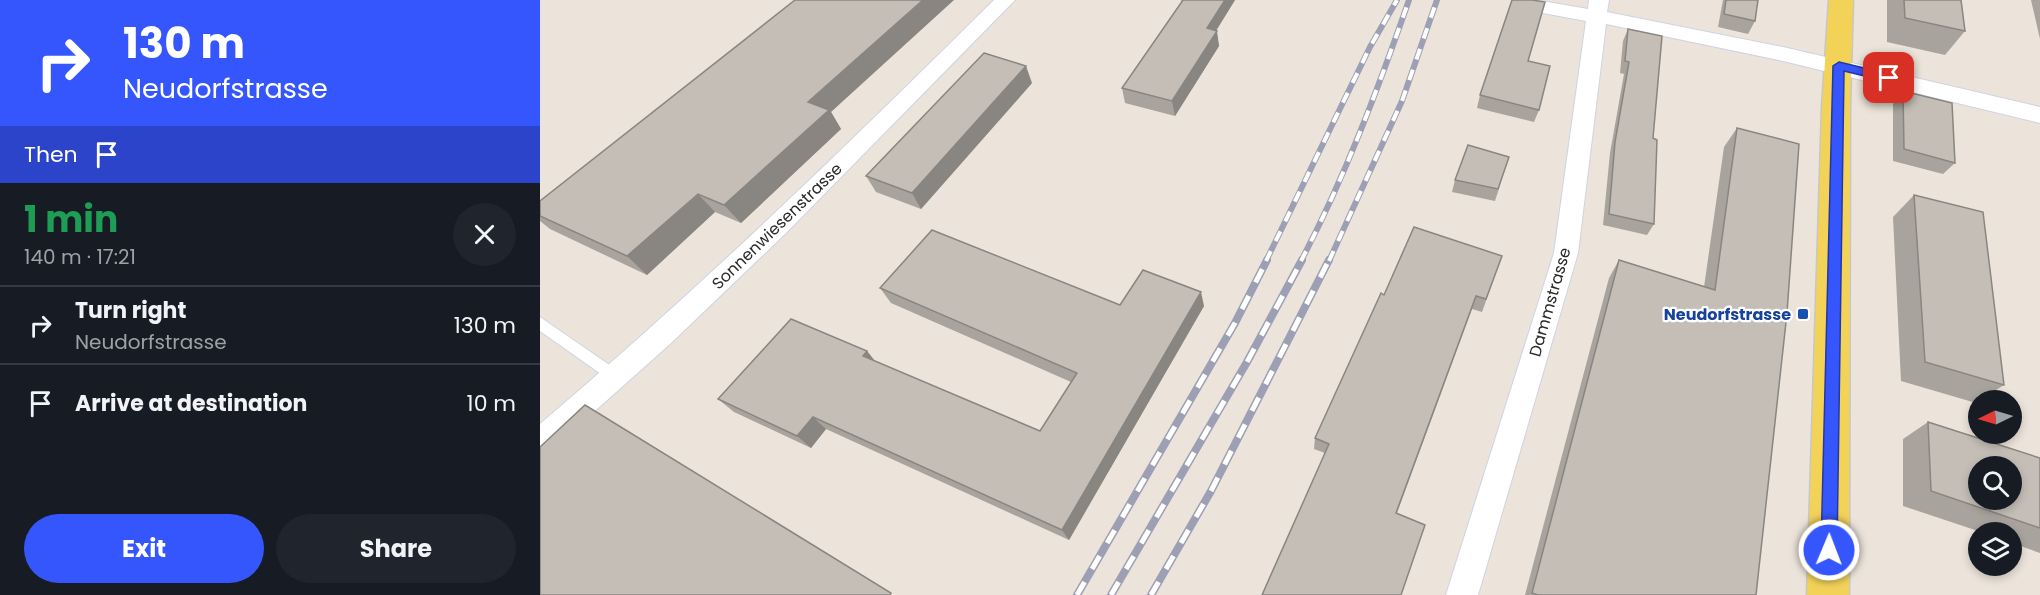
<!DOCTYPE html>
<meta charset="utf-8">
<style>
:root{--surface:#171b24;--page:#20242c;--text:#f1f3f6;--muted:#9ea1a6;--line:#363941;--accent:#3656fd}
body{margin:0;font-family:Poppins,sans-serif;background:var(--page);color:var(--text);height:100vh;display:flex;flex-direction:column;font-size:22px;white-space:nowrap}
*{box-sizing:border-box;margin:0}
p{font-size:20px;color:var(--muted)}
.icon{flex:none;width:33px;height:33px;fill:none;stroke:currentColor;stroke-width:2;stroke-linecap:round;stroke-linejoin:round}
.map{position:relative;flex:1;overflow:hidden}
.sheet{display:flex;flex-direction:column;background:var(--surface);width:540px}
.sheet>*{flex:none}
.top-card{background:#3656fd;color:#fff;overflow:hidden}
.needle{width:39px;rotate:265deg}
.controls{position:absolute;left:1428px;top:390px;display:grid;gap:12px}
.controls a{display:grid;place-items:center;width:54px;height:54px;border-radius:50%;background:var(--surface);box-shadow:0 3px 9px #0003;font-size:30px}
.pin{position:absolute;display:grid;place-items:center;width:51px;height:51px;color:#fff;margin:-26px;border-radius:12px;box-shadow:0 3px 9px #0006}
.me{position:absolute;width:66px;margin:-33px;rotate:1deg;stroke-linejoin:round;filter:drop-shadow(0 0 4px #0008)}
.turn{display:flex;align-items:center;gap:21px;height:126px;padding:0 24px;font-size:27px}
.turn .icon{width:78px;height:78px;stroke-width:2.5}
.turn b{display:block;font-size:42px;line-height:51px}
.then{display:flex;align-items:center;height:57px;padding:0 24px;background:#0003;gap:12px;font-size:22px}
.round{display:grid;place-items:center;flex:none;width:63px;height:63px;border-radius:32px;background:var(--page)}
.overview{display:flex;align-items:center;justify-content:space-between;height:102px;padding:0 24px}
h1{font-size:36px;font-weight:700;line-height:45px;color:#1e9e55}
.button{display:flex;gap:12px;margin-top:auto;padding:12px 24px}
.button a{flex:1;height:69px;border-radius:36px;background:var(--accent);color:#fff;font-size:24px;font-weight:700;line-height:69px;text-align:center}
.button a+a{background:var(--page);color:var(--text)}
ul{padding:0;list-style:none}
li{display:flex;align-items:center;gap:18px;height:78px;padding:0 24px;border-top:2px solid var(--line)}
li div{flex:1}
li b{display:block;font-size:22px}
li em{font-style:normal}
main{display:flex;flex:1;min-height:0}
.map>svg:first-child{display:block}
</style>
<main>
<section class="sheet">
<div class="top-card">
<div class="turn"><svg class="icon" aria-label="right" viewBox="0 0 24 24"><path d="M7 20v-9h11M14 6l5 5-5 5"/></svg><div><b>130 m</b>Neudorfstrasse</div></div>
<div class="then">Then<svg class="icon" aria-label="arrive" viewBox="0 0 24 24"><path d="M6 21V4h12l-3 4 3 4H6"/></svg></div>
</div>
<div class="overview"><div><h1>1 min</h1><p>140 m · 17:21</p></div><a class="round"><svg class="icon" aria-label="close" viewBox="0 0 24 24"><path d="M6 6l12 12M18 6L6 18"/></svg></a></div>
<ul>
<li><svg class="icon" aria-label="right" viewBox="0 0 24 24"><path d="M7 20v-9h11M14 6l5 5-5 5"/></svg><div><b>Turn right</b><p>Neudorfstrasse</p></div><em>130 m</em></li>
<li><svg class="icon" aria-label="arrive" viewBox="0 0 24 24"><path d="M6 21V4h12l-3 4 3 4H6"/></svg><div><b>Arrive at destination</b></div><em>10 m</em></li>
</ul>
<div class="button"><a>Exit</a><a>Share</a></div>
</section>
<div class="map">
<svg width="1500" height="595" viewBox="0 0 1500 595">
<rect width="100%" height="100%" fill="#ece4da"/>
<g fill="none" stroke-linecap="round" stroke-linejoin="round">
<g stroke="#cfd3e2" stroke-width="2">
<path id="lane" d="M0 317 81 373 83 377 81 381 76 383 71 381 0 331Z"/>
</g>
<g stroke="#cfd3e2" stroke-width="2">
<g id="street">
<path d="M454 0H475L246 233 130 344 10 451 0 455V424C158 290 307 146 454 0Z"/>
<path d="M976 0H996L1048 9 1049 0H1069L1067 12 1243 47 1500 107V123L1243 61 1066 24 1038 253 938 595H906L1014 253 1046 21 976 8 973 4Z"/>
</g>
</g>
<g stroke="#c7c7c7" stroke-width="3">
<path id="primary" d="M1289 0H1313L1310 107 1309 595H1267L1282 107Z"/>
</g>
<use href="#lane" fill="#fff" fill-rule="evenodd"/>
<use href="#street" fill="#fff" fill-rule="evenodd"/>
<use href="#primary" fill="#f3d258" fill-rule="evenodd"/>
<g stroke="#9da0b4" stroke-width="6">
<g id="rail-far1">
<path d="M726 261 830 47 857 0"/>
<path d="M761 261C805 177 838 89 869 0"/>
<path d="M789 261 862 101 897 0"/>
</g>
</g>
<g stroke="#9da0b4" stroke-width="8">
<g id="rail">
<path d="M537 595 695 323 727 260"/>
<path d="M571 595 707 362 762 260"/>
<path d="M611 595 671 491 789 260"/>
</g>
</g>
<use href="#rail-far1" stroke="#fff" stroke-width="4" stroke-dasharray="11" stroke-linecap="butt"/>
<use href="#rail" stroke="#fff" stroke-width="5" stroke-dasharray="15" stroke-linecap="butt"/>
</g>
<g fill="#a9a39d">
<path d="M640 0H695L676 30 679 46 635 116 585 103 582 88 643 1Z"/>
<path d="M1183 0H1218L1215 21 1208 34 1178 27Z"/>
<path d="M1347 0H1421L1425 31 1405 55 1347 42Z"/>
<path d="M1491 0H1500V39Z"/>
<path d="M1088 29 1113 138 1114 224 1107 235 1063 225 1070 153 1084 74 1080 73 1083 41Z"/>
<path d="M988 61 999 110 994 122 937 108 940 95Z"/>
<path d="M492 83 381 209 336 192 326 176Z"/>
<path d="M1363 91 1415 163 1403 174 1353 161V104Z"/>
<path d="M291 112 301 129 201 223 175 212 107 275 10 229 0 221V201Z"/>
<path d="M1197 128 1216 595H985L1069 278 1079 260 1164 287 1184 147Z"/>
<path d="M969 157 955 201 912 192 915 180Z"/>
<path d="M1374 195 1464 385 1440 400H1438L1436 403 1361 381 1353 217Z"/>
<path d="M962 256 942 312 932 309 857 513 785 453 774 449 775 438 844 295Z"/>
<path d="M340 288 580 305 664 306 529 540 286 429 271 448 194 412 178 399 327 351 335 361 500 431 531 382 351 303Z"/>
<path d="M1388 422 1500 458V553L1472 543V532H1441L1363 506V439Z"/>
</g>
<g fill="#898580">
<path d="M383 0H414L291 112 301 129 201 223 184 205 268 102Z"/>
<path d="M685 0H695L668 44 667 28Z"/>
<path d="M677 31 679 46 635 116 632 101Z"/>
<path d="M486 66 492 83 381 209 372 193Z"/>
<path d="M158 194 175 212 107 275 87 256Z"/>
<path d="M661 292 664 306 529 540 522 530Z"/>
<path d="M327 351 338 365 323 356Z"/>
<path d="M273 417 286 429 271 448 257 436Z"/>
</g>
<g fill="#c4beb7" stroke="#898580" stroke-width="1.5" fill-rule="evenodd">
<path d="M255 0H383L268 102 289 110 184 205 158 194 87 256 0 216V201Z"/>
<path d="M643 0H685L667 28 677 31 632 101 582 88Z"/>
<path d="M972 0H992L1005 2 988 61 1010 66 999 110 940 95Z"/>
<path d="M1186 0H1218L1215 21 1184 14Z"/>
<path d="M1364 0H1421L1425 31 1365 18Z"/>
<path d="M1088 29 1122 36 1113 138 1117 140 1114 224 1069 214 1075 142 1089 62 1085 61Z"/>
<path d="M444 53 486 66 372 193 326 176Z"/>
<path d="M1363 91 1412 103 1415 163 1364 149Z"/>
<path d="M1197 128 1259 144 1247 313 1216 595H998L992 593 1079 260 1175 290Z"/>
<path d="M928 145 969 157 958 189 915 180Z"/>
<path d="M1374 195 1443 212 1464 385 1385 362Z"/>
<path d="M874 227 962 256 946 299 936 296 856 513 885 525 861 595H722L789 444 775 438 841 293 844 295Z"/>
<path d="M392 230 580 305 603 270 661 292 522 530 273 417 257 436 178 399 251 319 327 351 323 356 500 431 537 373 340 288Z"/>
<path d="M45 405 351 593 350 595H0V447Z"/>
<path d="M1388 422 1500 458V528L1391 491ZM1438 466H1472V500H1438Z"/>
</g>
<path fill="#3656fd" stroke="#2338a4" stroke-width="1.5" d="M1299 62 1353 75 1354 78 1349 82 1304 71 1297 550 1295 556 1289 559 1283 556 1281 550 1293 66Z"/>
<rect fill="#1a4fb4" stroke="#fff" stroke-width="2" x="1257" y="308" width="12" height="12" rx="3"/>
<g text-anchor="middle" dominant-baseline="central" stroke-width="4.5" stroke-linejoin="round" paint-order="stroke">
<g font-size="16" fill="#292929" stroke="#fff">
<text transform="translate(237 226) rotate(-44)">Sonnenwiesenstrasse</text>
<text transform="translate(1010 302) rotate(-74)">Dammstrasse</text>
</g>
<g font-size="16" font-weight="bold" fill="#164399" stroke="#fff" text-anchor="end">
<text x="1251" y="314">Neudorfstrasse</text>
</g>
</g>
</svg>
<div class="controls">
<a><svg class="needle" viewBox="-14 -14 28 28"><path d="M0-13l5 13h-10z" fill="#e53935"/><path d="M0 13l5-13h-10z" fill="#9ea1a6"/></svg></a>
<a><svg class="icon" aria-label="search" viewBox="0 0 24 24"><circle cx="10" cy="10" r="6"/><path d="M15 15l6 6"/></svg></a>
<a><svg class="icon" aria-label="layers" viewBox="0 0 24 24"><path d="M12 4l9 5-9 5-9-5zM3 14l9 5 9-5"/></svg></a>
</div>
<div class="pin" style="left:1349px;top:78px;background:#d93025"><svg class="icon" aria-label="arrive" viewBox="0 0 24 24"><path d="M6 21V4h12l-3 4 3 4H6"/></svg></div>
<svg class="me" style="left:1289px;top:550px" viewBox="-20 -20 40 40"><circle r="17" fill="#3656fd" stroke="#fff" stroke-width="3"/><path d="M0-11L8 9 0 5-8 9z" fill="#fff"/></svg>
</div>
</main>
